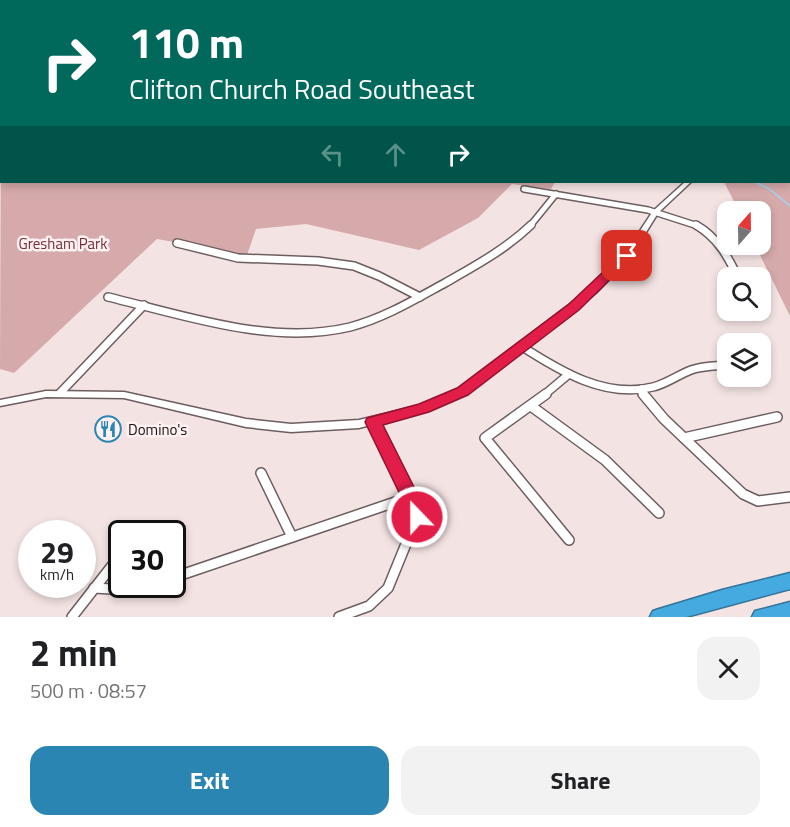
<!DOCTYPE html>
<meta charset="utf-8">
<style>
:root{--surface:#fff;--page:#f2f2f2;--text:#202124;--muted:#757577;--accent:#2b85b3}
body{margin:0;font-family:"Titillium Web",sans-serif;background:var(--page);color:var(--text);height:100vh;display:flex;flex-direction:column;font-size:22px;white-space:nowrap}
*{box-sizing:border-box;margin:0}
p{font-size:20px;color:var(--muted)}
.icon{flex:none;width:33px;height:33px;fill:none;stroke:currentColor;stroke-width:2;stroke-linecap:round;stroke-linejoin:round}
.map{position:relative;height:617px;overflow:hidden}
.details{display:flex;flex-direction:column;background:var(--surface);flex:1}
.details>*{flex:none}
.banner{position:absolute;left:0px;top:0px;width:790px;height:183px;box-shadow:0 3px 9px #0003;background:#00695c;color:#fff;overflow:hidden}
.needle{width:39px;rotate:20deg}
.fabs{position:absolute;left:717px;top:201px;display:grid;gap:12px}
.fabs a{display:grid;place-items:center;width:54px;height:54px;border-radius:12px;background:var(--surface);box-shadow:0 3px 9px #0003;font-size:30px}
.speed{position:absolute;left:18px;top:520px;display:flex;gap:12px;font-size:30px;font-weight:700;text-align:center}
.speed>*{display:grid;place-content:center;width:78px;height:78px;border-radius:50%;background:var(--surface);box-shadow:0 3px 9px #0003;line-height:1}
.speed small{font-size:15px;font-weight:400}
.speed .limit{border:3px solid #111;border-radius:9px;background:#fff;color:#111}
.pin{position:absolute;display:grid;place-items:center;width:51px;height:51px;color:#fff;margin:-26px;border-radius:12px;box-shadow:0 3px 9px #0006}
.me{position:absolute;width:66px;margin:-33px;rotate:338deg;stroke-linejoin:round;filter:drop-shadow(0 0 4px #0008)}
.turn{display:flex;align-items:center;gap:21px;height:126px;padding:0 30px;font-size:27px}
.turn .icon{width:78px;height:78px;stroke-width:2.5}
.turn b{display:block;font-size:42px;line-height:51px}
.lanes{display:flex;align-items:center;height:57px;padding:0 30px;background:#0003;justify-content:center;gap:30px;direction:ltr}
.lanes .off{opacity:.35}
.round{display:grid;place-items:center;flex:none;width:63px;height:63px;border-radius:18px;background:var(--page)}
.headline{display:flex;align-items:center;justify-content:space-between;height:102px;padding:0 30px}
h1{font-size:36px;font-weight:700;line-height:45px}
.button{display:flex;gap:12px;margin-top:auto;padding:12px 30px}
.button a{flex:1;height:69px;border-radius:18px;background:var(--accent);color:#fff;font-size:24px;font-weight:700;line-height:69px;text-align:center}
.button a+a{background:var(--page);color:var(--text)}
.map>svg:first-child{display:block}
</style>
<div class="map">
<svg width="790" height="617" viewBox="0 0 790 617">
<rect width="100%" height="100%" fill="#f4e3e3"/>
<g fill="#d6aaab">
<path d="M1 113 2 182H555L551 189 512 184 478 218 419 250 306 224 256 229 247 255 157 239 14 373 0 369Z"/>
<path d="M789 162H790V316L755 245 760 244V212L739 211 724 182H789Z"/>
</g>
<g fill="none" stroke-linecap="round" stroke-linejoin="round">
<g stroke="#a1d5f4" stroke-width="1.5">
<path d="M397 0 400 2"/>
<path d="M755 182 768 188 790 206"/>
</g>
<g stroke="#6c5e5e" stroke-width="5">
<g id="minor-far3">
<path d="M425 0 442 2"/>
<path d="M448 2 450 0"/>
<path d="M515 2 525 0"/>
</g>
</g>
<g stroke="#6c5e5e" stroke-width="8">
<g id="minor-far2">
<path d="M524 189 648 210 698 226"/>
<path d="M530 226 556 194"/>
</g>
</g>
<g stroke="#6c5e5e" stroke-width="10">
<g id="minor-far1">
<path d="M696 225C717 237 728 256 738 278"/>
<path d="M177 243 238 258 318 261 354 266 379 276 420 297"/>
<path d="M108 297C184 315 271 346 350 327 384 318 414 300 445 283 475 266 506 249 531 225"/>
<path d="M521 346C560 371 605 399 653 387 666 384 678 375 691 370 702 366 715 366 727 365"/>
<path d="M641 389 644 395"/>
<path d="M60 393 144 305"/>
<path d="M544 395 569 374"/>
</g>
</g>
<g stroke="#6c5e5e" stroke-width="12">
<g id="minor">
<path d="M546 394 485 438 569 540"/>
<path d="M643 394 664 419 743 494 758 501 790 497"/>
<path d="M531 406 605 460 659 513"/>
<path d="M684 438 777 417"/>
<path d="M261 473 292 537"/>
<path d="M136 534 140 529"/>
<path d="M172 578 410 497"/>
<path d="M94 588 129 590 147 585"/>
<path d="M72 617 122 553"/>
<path d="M339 617 369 606 388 588 417 517 416 509 373 422"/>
</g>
</g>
<g stroke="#6c5e5e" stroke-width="3">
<g id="tertiary">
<path d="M574 0H578L579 2H575Z"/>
<rect x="789" y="87" width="1" height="4"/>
<rect x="789" y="143" width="1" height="4"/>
<path d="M685 182H691L658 213 630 258 597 292 465 393 427 410 359 428 291 432 246 427 124 398 46 397 0 406V400L46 391 124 392 246 419 291 424 359 420 422 405 459 389 591 288 624 255 653 211Z"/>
</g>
</g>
<g stroke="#347498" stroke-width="3">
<g id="motorway">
<path d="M790 573V589L686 617H650L653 611 659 609 722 590Z"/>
<path d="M790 602V617H752L755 611Z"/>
</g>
</g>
<use href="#minor-far3" stroke="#fff" stroke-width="4"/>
<use href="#minor-far2" stroke="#fff" stroke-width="5"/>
<use href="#minor-far1" stroke="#fff" stroke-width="7"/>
<use href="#minor" stroke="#fff" stroke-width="9"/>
<use href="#tertiary" fill="#fff" fill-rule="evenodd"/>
<use href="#motorway" fill="#44aae0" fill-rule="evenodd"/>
</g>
<path fill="#e11d48" stroke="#92132f" stroke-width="1.5" d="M627 253 633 256 631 259 579 310 468 395 429 412 383 425 425 509 427 517 424 522 417 525 411 522 407 509 365 422 367 418 419 404 457 388 569 304 622 254Z"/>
<defs>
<g id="restaurant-ring" transform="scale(1.35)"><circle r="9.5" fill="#fff1f1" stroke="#2b85b3" stroke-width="1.5"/><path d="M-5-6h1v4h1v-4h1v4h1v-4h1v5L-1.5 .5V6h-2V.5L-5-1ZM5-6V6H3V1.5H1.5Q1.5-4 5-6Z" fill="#2b85b3"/></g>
</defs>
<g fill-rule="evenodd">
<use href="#restaurant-ring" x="108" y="429"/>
</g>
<g text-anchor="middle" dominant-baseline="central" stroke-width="5" stroke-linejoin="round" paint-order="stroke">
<g font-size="15" fill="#762f36" stroke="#fff1f1">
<text x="63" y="243">Gresham Park</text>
</g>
<g font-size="15" fill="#161111" stroke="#fff1f1" text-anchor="start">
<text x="128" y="429">Domino's</text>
</g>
</g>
</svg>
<div class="fabs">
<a><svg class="needle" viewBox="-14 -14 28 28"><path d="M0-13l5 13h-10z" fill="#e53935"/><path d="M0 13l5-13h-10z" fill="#757577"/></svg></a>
<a><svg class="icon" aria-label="search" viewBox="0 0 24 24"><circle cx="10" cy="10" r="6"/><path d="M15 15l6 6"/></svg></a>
<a><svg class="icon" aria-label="layers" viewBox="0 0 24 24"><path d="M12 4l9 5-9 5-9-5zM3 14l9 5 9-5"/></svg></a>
</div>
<div class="speed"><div>29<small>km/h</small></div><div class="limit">30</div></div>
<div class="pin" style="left:627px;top:256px;background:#d93025"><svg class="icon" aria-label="arrive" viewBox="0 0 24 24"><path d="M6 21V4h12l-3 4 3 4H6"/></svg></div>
<svg class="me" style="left:417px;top:517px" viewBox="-20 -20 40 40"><circle r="17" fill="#e11d48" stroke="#fff" stroke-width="3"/><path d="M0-11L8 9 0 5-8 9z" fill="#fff"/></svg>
<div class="banner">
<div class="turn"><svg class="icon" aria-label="right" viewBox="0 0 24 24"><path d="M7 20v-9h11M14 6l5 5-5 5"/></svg><div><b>110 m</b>Clifton Church Road Southeast</div></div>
<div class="lanes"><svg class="icon off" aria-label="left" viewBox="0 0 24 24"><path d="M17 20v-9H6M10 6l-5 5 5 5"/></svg><svg class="icon off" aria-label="ahead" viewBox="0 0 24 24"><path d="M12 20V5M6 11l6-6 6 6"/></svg><svg class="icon" aria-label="right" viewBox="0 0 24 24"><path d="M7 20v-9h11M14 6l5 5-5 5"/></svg></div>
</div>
</div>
<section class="details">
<div class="headline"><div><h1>2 min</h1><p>500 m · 08:57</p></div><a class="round"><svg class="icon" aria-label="close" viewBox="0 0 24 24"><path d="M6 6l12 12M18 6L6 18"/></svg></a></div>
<div class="button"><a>Exit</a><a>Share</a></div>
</section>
